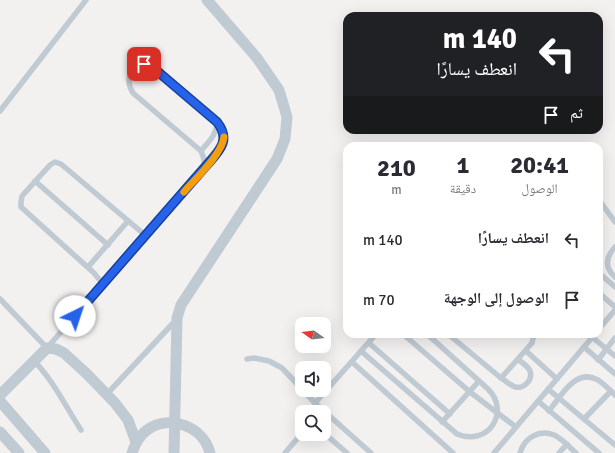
<!DOCTYPE html>
<html lang="ar">
<meta charset="utf-8">
<style>
:root{--surface:#fff;--page:#f7f7f7;--text:#2b2b33;--muted:#7c7c81}
body{margin:0;font-family:Signika,"Noto Naskh Arabic",sans-serif;background:var(--page);color:var(--text);direction:rtl;height:100vh;display:flex;flex-direction:column;font-size:15px;white-space:nowrap}
*{box-sizing:border-box;margin:0}
p{font-size:13px;color:var(--muted)}
.icon{flex:none;width:22px;height:22px;fill:none;stroke:currentColor;stroke-width:2;stroke-linecap:round;stroke-linejoin:round}
.map{position:relative;flex:1;overflow:hidden;direction:ltr}
.sheet{position:absolute;left:343px;top:142px;width:260px;height:196px;display:flex;flex-direction:column;background:var(--surface);border-radius:12px;box-shadow:0 4px 16px #0002;direction:rtl}
.sheet>*{flex:none}
.guide{position:absolute;left:343px;top:12px;width:260px;height:122px;border-radius:12px;box-shadow:0 4px 16px #0002;direction:rtl;background:#202124;color:#fff;overflow:hidden}
.needle{width:26px;rotate:284deg}
.fabs{position:absolute;left:295px;top:317px;display:grid;gap:8px}
.fabs a{display:grid;place-items:center;width:36px;height:36px;border-radius:8px;background:var(--surface);box-shadow:0 4px 16px #0002;font-size:20px}
.pin{position:absolute;display:grid;place-items:center;width:34px;height:34px;color:#fff;margin:-17px;border-radius:8px;box-shadow:0 2px 6px #0006}
.me{position:absolute;width:44px;margin:-22px;rotate:41deg;stroke-linejoin:round;filter:drop-shadow(0 0 3px #0008)}
.turn{display:flex;align-items:center;gap:14px;height:84px;padding:0 20px;font-size:18px}
.turn .icon{width:52px;height:52px;stroke-width:2.5}
.turn b{display:block;font-size:28px;line-height:34px}
.then{display:flex;align-items:center;height:38px;padding:0 20px;background:#0003;gap:8px;font-size:15px}
.eta{display:flex;justify-content:space-evenly;align-items:center;height:68px;text-align:center}
.eta b{font-size:24px;font-weight:700;line-height:28px}
ul{padding:0;list-style:none}
li{display:flex;align-items:center;gap:12px;height:60px;padding:0 20px}
li div{flex:1}
li b{display:block;font-size:15px}
li em{font-style:normal}
.map>svg:first-child{display:block}
</style>
<div class="map">
<svg width="615" height="453" viewBox="0 0 615 453">
<rect width="100%" height="100%" fill="#f3f0f0"/>
<g fill="none" stroke-linecap="round" stroke-linejoin="round">
<g stroke="#c0cad3" stroke-width="5.5">
<path d="M0 111 86 0"/>
<path d="M201 151C208 142 217 135 217 122"/>
<path d="M35 181 108 245"/>
<path d="M599 200 615 222"/>
<path d="M615 247C606 257 604 267 615 277"/>
<path d="M88 267 128 221"/>
<path d="M599 273 615 287"/>
<path d="M103 284 94 273 21 207V202L22 196 50 165 55 162 61 164 145 235"/>
<path d="M599 293 615 307"/>
<path d="M0 299 47 348 205 167C218 152 232 141 217 122L150 65C131 61 124 78 133 93L201 151 204 159 205 167"/>
<path d="M599 329 615 310"/>
<path d="M403 334 470 392 516 427"/>
<path d="M448 334 501 378 532 343 534 334"/>
<path d="M592 337 615 356"/>
<path d="M369 343 450 414"/>
<path d="M584 347 615 374"/>
<path d="M361 351 457 434C488 447 511 412 488 389L427 334"/>
<path d="M526 351 557 379"/>
<path d="M247 359 254 358 269 361 282 368 315 403 371 453"/>
<path d="M598 360 615 338"/>
<path d="M34 361C53 380 66 407 81 430"/>
<path d="M352 362 453 453"/>
<path d="M501 378C506 381 510 385 515 387 525 389 533 379 530 371 528 366 522 363 518 359"/>
<path d="M548 389 615 445"/>
<path d="M107 394 176 320"/>
<path d="M538 401 599 453"/>
<path d="M315 403 376 334"/>
<path d="M549 411C560 397 576 367 598 380 604 384 610 390 615 395"/>
<path d="M584 419 611 391"/>
<path d="M442 422 479 381"/>
<path d="M324 433 347 453"/>
<path d="M285 453 302 433"/>
<path d="M494 453 595 334"/>
<path d="M520 453C524 438 539 429 554 435 563 439 569 447 576 453"/>
<path d="M559 453 567 444"/>
</g>
<g stroke="#c0cad3" stroke-width="11">
<path d="M0 395 47 348 56 349 64 353 87 374 115 403 128 420 136 442"/>
<path d="M0 401 45 453"/>
<path d="M0 432 19 453"/>
<path d="M132 453C135 444 140 435 147 430 170 414 203 426 210 453"/>
<path d="M174 453 177 318 181 305 277 159 285 139 287 117 279 90 257 58 207 0"/>
</g>
</g>
<g fill="none" stroke-linecap="round" stroke-linejoin="round">
<g stroke="#184099" stroke-width="10">
<path id="route" d="M75 316 205 167C218 152 232 141 217 122L150 65 144 64"/>
</g>
<use href="#route" stroke="#2563eb" stroke-width="7"/>
<path stroke="#f59e0b" stroke-width="7" d="M184 192C196 178 222 154 224 137"/>
</g>
</svg>
<div class="fabs">
<a><svg class="needle" viewBox="-14 -14 28 28"><path d="M0-13l5 13h-10z" fill="#e53935"/><path d="M0 13l5-13h-10z" fill="#7c7c81"/></svg></a>
<a><svg class="icon" aria-label="sound" viewBox="0 0 24 24"><path d="M4 9h4l5-4v14l-5-4H4zM17 9q2 3 0 6"/></svg></a>
<a><svg class="icon" aria-label="search" viewBox="0 0 24 24"><circle cx="10" cy="10" r="6"/><path d="M15 15l6 6"/></svg></a>
</div>
<div class="pin" style="left:144px;top:64px;background:#d93025"><svg class="icon" aria-label="arrive" viewBox="0 0 24 24"><path d="M6 21V4h12l-3 4 3 4H6"/></svg></div>
<svg class="me" style="left:75px;top:316px" viewBox="-20 -20 40 40"><circle r="19" fill="#fff"/><path d="M0-13L10 11 0 6-10 11z" fill="#2563eb"/></svg>
<div class="guide">
<div class="turn"><svg class="icon" aria-label="left" viewBox="0 0 24 24"><path d="M17 20v-9H6M10 6l-5 5 5 5"/></svg><div><b>140 m</b>انعطف يسارًا</div></div>
<div class="then">ثم<svg class="icon" aria-label="arrive" viewBox="0 0 24 24"><path d="M6 21V4h12l-3 4 3 4H6"/></svg></div>
</div>
<section class="sheet">
<div class="eta">
<div><b>20:41</b><p>الوصول</p></div>
<div><b>1</b><p>دقيقة</p></div>
<div><b>210</b><p>m</p></div>
</div>
<ul>
<li><svg class="icon" aria-label="left" viewBox="0 0 24 24"><path d="M17 20v-9H6M10 6l-5 5 5 5"/></svg><div><b>انعطف يسارًا</b></div><em>140 m</em></li>
<li><svg class="icon" aria-label="arrive" viewBox="0 0 24 24"><path d="M6 21V4h12l-3 4 3 4H6"/></svg><div><b>الوصول إلى الوجهة</b></div><em>70 m</em></li>
</ul>
</section>
</div>
